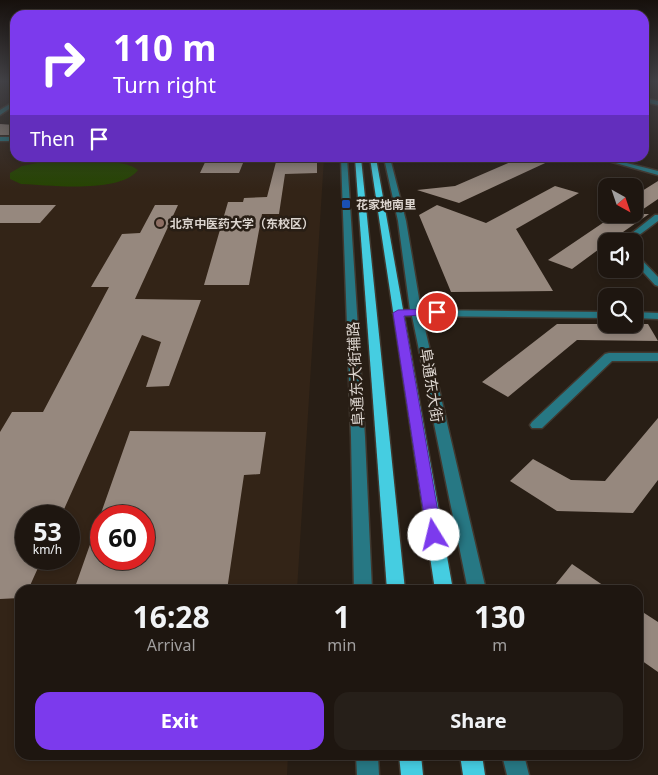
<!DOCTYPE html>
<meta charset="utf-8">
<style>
:root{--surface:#1e1610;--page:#261f19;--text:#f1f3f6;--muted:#a19f9f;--line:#3c3530;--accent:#7c3aed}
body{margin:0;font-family:"Noto Sans","Noto Sans SC",sans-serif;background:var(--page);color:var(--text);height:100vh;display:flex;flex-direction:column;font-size:19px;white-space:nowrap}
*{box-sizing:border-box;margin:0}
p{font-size:16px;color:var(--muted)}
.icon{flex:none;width:28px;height:28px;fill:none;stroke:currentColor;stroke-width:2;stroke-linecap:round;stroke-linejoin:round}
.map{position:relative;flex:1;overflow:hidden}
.drawer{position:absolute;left:15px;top:585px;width:628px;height:175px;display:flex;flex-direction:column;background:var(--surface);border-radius:15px;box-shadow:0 2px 8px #0003,0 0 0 1px var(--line)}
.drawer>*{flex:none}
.banner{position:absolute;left:10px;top:10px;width:639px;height:152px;border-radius:15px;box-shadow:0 2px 8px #0003,0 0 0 1px var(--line);background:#7c3aed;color:#fff;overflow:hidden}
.needle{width:32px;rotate:140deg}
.fabs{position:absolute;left:598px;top:178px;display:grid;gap:10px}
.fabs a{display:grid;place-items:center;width:45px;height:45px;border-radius:10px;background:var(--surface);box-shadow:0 2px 8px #0003,0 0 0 1px var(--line);font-size:25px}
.speed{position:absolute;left:15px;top:505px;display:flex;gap:10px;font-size:25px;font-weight:700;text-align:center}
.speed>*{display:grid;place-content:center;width:65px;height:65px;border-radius:50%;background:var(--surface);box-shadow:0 2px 8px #0003,0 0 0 1px var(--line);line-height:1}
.speed small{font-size:12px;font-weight:400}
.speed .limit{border:8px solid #d22;background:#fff;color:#111}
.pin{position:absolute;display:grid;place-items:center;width:42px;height:42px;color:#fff;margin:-21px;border:2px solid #fff;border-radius:50%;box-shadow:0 1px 5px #0007}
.me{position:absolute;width:55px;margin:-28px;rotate:351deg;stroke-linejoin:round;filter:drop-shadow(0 0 4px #0008)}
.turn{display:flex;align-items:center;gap:18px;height:105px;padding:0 20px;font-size:22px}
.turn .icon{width:65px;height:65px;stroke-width:2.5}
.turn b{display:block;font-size:35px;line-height:42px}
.then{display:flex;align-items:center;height:48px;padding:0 20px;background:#0003;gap:10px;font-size:19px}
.eta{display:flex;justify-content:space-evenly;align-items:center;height:85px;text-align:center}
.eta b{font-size:30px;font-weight:700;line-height:35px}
.primary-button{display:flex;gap:10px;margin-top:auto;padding:10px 20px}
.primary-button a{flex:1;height:58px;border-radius:15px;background:var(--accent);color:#fff;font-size:20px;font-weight:700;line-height:58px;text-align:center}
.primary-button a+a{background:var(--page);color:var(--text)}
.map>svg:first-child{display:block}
</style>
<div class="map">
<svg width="658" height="775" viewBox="0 0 658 775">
<rect width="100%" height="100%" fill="#281e15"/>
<path fill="#332417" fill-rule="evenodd" d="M0 143H15V158H324L297 590H20V755H288L287 775H0ZM26 516H69V559H26ZM101 516H144V559H101Z"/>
<path fill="#264402" d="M42 162C64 162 122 156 138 170 120 194 49 185 21 184L10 179V173L22 166Z"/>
<g fill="#96887e">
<path d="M0 124 15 125V135H0Z"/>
<path d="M207 158H245L239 173H200Z"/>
<path d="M277 158H317V173L285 174 279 214H262L249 285H204L228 202H243L244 198 267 197Z"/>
<path d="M520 158H556L459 203 417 190 455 186Z"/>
<path d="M658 181V199L636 214H649L610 241H606V244L572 269 548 260 616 214H634V196Z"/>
<path d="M555 186 579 193 516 229 553 291 451 292 419 215 437 205 486 223Z"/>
<path d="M0 205H56L40 223H0Z"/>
<path d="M155 205H178L135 299 201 300 169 386 146 387 161 342 142 335 61 516H26V559H42L28 590H20V598L0 599V432L12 412H43L109 287H91L122 234 140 233Z"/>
<path d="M557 324H648L658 341 577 340 508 397 482 382Z"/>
<path d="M658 418V480L633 513 557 511 510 481 533 459 571 480 605 481Z"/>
<path d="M130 431 266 432 260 474 244 475 227 590H74L99 519H101V559H144V516H100Z"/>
<path d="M572 564 610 590H551Z"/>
<path d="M638 609 658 622V672L638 658Z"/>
</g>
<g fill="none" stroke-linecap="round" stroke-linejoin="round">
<g stroke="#41382f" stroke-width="3">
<g id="minor">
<path d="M644 98 658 101V105L644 102Z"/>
<path d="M15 101V105L0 115V110Z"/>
<rect x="0" y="137" width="15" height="4"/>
<path d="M341 158H347L365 437 372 590H354L351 437Z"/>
<path d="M384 158H390L406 221 421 310 606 312V318L422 316 486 590H468L412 316H398L393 313 398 310H410L398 221Z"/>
<path d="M598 158H607L658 171V175Z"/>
<path d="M655 215H658V221L631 241H622Z"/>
<path d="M634 254 637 255 658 277V286L655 285 634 262Z"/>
<path d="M634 312 658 313V319L634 318Z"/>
<path d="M609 353H658V361H612L542 428H532L530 425 532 422 605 354Z"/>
<path d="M356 755H378L379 775H357Z"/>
<path d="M502 755H524L529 775H507Z"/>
</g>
</g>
<g stroke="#41382f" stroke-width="3">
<g id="major">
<path d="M355 158H361L405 590H387Z"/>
<path d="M370 158H376L453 590H435Z"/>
<path d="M399 755H421L423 775H401Z"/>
<path d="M460 755H482L485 775H463Z"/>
</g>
</g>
<use href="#minor" fill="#277884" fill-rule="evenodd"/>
<use href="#major" fill="#45cde1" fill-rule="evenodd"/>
</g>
<linearGradient id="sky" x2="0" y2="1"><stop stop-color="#16100c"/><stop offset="0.43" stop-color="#424146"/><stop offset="1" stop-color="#424146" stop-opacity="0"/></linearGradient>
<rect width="658" height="189" fill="url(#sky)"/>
<path fill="#7c3aed" stroke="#51269a" d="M437 309 442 312 441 314 404 316 442 535 440 539 434 541 429 539 427 535 393 313 398 310Z"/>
<rect fill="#1a4fb4" stroke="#281e15" stroke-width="2" x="341" y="199" width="10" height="10" rx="2.5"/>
<circle fill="#8d6e63" stroke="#281e15" stroke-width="2" cx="160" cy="223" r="5"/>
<g text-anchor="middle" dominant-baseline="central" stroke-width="5" stroke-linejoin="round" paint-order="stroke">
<g font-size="12" font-weight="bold" fill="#dcd5cf" stroke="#281e15" text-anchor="start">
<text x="356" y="204">花家地南里</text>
<text x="170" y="223">北京中医药大学（东校区）</text>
</g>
<g font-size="15" fill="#dcd5cf" stroke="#281e15">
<text transform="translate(355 374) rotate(-93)">阜通东大街辅路</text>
<text transform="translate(432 385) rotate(81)">阜通东大街</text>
</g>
</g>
</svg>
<div class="fabs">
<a><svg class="needle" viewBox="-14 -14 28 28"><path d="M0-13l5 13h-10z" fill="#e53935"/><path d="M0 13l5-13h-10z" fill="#a19f9f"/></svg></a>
<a><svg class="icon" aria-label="sound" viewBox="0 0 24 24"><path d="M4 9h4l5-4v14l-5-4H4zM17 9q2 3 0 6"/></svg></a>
<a><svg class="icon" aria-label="search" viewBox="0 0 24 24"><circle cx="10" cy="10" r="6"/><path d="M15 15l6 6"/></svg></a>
</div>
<div class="speed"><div>53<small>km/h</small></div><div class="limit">60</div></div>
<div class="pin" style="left:437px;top:312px;background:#d93025"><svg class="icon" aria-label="arrive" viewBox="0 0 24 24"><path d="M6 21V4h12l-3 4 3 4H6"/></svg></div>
<svg class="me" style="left:434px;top:535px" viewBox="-20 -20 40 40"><circle r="19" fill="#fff"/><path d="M0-13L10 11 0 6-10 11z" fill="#7c3aed"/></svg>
<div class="banner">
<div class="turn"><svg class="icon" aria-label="right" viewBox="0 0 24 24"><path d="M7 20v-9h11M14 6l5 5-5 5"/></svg><div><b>110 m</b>Turn right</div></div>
<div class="then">Then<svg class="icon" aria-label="arrive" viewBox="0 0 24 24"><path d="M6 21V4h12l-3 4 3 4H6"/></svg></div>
</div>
<section class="drawer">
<div class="eta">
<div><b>16:28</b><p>Arrival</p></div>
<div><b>1</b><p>min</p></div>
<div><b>130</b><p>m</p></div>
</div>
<div class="primary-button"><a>Exit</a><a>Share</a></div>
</section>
</div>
